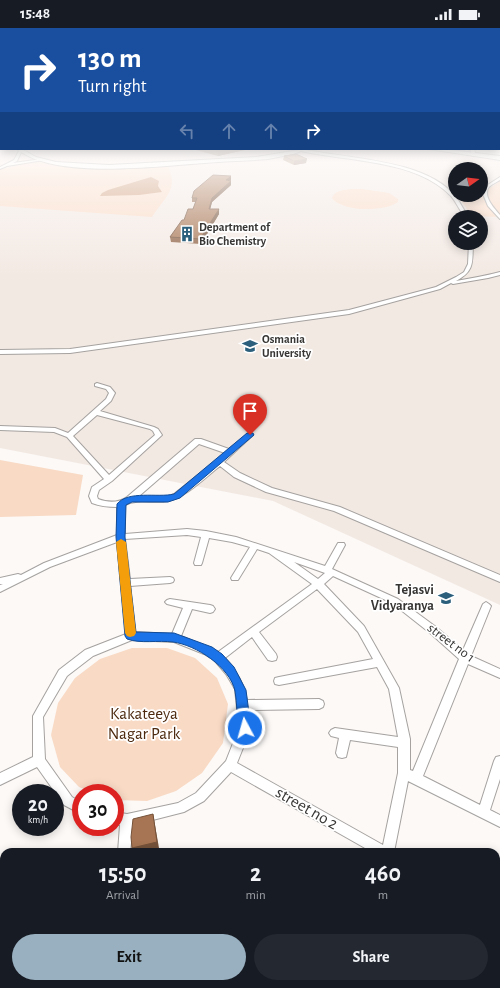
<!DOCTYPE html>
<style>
:root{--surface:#171b24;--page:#242831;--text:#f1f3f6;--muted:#9ea1a6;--accent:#98b0bf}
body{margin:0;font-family:"Alegreya Sans",sans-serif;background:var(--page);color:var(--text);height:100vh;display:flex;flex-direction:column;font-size:15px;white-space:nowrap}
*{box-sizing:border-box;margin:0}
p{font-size:13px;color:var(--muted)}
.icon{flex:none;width:22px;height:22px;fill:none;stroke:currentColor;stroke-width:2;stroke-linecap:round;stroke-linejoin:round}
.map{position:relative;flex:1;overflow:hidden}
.details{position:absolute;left:0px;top:820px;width:500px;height:140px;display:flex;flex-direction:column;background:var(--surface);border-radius:12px 12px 0 0;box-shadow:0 2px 10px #0003}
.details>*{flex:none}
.top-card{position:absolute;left:0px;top:0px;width:500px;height:122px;box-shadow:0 2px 10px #0003;background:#1a4fa0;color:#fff;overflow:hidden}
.needle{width:26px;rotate:76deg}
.fabs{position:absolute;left:448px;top:134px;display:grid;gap:8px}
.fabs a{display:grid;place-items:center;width:40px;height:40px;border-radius:50%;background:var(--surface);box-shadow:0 2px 10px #0003;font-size:20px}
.speed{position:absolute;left:12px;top:756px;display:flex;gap:8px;font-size:20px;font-weight:700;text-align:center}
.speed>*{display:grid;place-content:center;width:52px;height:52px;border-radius:50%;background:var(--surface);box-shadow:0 2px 10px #0003;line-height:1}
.speed small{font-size:10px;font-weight:400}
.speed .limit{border:6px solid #d22;background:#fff;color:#111}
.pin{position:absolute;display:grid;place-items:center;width:34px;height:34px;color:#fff;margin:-41px -17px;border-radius:50% 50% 50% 0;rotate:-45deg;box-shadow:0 0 4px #0007}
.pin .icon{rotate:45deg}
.me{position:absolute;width:44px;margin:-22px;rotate:354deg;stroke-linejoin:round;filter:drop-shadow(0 0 3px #0008)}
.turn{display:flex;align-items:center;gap:14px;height:84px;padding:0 12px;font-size:18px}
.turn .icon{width:52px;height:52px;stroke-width:2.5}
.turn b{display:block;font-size:28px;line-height:34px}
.lanes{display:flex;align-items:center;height:38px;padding:0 12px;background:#0003;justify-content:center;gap:20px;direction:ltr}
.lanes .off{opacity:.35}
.eta{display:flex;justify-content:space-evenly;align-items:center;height:68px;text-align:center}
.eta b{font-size:24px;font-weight:700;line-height:28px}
.action{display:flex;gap:8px;margin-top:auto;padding:8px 12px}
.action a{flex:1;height:46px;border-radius:24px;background:var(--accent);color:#111;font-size:16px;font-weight:700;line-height:46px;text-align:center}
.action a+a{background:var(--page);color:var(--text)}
.status{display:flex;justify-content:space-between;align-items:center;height:28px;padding:0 20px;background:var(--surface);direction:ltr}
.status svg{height:11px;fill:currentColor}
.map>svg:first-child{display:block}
</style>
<div class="status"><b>15:48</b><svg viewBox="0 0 49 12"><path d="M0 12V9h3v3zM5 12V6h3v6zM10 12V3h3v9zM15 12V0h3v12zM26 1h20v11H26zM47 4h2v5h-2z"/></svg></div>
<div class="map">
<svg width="500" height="960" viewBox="0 0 500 960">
<rect width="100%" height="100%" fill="#fcf9f7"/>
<path fill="#f3e9e3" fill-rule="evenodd" d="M0 114 1 121H435L500 131V577L273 473 0 420ZM455 141H481V167H455ZM455 189H481V215H455Z"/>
<g fill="#f9dac5">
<path d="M44 133 70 138H168C179 161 165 169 152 189L0 178V142L18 137Z"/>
<path d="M500 153V189L472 188 457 167H481V157L490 160Z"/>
<path d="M362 161 389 165 398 171V174C385 184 342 184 332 170 335 160 353 161 362 161Z"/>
<path d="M0 432 83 447 76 487 0 489Z"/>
<path d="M132 620H167L195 630 217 650 228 676 223 715 202 745 176 763 147 773 115 772V765H94L79 759 60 739 51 707 58 675 75 650 100 631Z"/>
</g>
<path fill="#cc9875" d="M151 149 159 153 158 158 162 164 139 167 100 168 102 165 108 162Z"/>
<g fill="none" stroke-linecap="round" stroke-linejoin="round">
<g stroke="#a5a2a0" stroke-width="2">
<g id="minor">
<path d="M20 121 22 122 17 133 13 135 42 131 44 132 7 138 0 141V139L14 132Z"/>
<path d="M302 121C347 131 425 131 455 168 460 174 464 182 468 189H464C460 182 456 174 451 168 415 131 349 134 301 123Z"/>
<path d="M500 149V152C497 154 492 156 489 159 482 168 495 181 500 187V191L488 178 483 166 486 158Z"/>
<path d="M469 215H473C472 234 475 243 456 253 471 250 485 248 500 244V247L488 250 453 256 451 255 440 261 349 286 70 325 0 326V322L70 321 349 282 436 259 456 249 464 244 468 236Z"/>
<path d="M97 355 110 359 115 365 111 373 100 383 154 399 158 401 162 407 112 453 99 462 97 468 98 471C109 475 118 475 127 469L195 411H201L229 421 248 406 250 405 253 407 252 408 224 434 240 445 272 460 340 479 500 547V554L334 483 266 464 234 449 220 438C207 448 184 471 168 473 154 476 138 470 125 477V506L187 501 206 503 236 509 325 538 338 515H344L345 517 332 541 398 571 436 599 463 622 483 576 486 574 489 576 491 578 471 628 500 641V650L468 636 423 748 480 777 494 733 496 729 500 728V751L490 782 500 787V799L408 753 394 824H372L231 744 204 773 184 784 133 797 130 824H118L120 797 115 796V784L127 786 178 775 196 765 226 733 239 700 235 661 226 646 214 632 204 626 174 614 132 612 93 628 67 648 43 689 45 731 72 769 81 774V786L64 777 37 739 0 757V745L33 729V688L59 642 85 622 126 606 117 514 50 539 0 564V557L3 556H0V550L18 546 21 547 44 535 117 507V479C108 479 100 478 92 475L89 468 92 459 104 451 67 409 54 404 0 402V398L55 400 68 405 106 371 109 365 106 361 95 358V356ZM97 387 150 401 153 403 155 407 109 447 73 408ZM199 416 225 425 217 432 174 466 167 469H138ZM187 507 201 509 194 535 195 537H201L202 535 209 510 232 514 250 519 231 550 232 552H238L257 521 269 525 312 556 218 624 181 608 192 581 210 585 213 584 215 581 213 578 210 577 170 571 167 572 165 574 167 576 183 580 172 606 135 604 130 558 170 555 173 554 174 552 173 550 170 549 130 551 125 511ZM294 534 325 545 318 551ZM333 548 392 575 430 605 459 631 413 743 410 742V711L399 660 364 598 324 556ZM317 561 358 604 373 631 279 649 275 650 274 653 275 656 279 657 377 639 389 661 398 709 335 700 331 702 329 705 331 708 339 710 336 725 338 729 342 730 346 729 350 712 398 719V745L383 817 237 735 251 700 248 682 319 681 323 679 324 676 323 673 319 671 247 672C244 655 236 642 225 630L252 609 268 632 272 633 276 632 277 629 276 626 259 604Z"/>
<path d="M496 883 500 885V899L496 897Z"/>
<path d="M277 956H295L294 960H276Z"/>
<path d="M323 956H338L337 960H322Z"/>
</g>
</g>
<g stroke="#a5a2a0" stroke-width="2">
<g id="secondary">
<path d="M17 121H22L36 129 56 134 109 137 256 129 305 121 294 126 268 131C247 133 226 133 205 135 157 138 55 152 17 121Z"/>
<path d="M470 121H474L476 128H472Z"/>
</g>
</g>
<g stroke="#a5a2a0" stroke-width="2">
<path id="primary" d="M429 121H443L500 128V132Z"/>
</g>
<use href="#minor" fill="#fff" fill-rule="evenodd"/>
<use href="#secondary" fill="#fff" fill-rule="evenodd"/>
<use href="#primary" fill="#fff" fill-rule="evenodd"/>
</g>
<g fill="#906547">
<path d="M192 121H249L218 128Z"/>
<path d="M284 128 306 135 294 137 283 132Z"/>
<path d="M231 148V157L212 174 210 181 219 186 201 216 171 214 170 209 193 181 196 174H192V170Z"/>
</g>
<g fill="#75523a">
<path d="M226 121H249L218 128V123Z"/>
<path d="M307 131 306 135 294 137V133Z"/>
<path d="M231 148V152H226Z"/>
<path d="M231 153V157L212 174 209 186V181L212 170Z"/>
<path d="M219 181V186L201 216 200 211Z"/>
<path d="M153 786 159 820 145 824H133L132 820Z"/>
</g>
<g fill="#a77553" stroke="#75523a">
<path d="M211 121H226L218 123Z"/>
<path d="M296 126 307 131 294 133 284 128Z"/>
<path d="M213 147 231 148 226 152 231 153 212 170 209 181H219L200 211 170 209 182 192H184L188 181H193L197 170H192L194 163Z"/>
<path d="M153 786 157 814 132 820 131 809 133 791Z"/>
</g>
<linearGradient id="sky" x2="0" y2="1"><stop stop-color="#9da9ba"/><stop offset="0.46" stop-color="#fefcfb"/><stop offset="1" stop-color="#fefcfb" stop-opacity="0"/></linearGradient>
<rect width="500" height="249" fill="url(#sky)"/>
<path fill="#1a73e8" stroke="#114b97" d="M247 405H253L254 407 180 470 168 474H132L126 477 125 509 136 604 174 605 212 619 222 626 234 639 246 662 251 700 249 704 245 706 240 704 238 700C237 688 237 675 235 663 230 639 196 617 173 614 158 612 141 616 127 611L125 608 116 509 117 476C128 462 158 470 174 466Z"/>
<path fill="#f59e0b" d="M121 511 126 514 136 605 134 608 130 609 127 608 125 605 116 514Z"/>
<defs>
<g id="building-bare" transform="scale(1.2)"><path d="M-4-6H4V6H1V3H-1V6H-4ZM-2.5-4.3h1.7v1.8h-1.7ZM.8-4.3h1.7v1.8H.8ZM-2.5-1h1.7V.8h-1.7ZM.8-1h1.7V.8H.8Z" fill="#2b5f7b" stroke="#fff" stroke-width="2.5" paint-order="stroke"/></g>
<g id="university-bare" transform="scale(1.2)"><path d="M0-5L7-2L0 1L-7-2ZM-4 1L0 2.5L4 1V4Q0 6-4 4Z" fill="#2b5f7b" stroke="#fff" stroke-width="2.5" paint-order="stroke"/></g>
</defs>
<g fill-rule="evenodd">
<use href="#building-bare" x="187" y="206"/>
<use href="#university-bare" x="250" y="318"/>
<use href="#university-bare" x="446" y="570"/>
</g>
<g text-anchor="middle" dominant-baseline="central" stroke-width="3.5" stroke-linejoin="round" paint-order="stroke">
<g font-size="12" font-weight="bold" fill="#373635" stroke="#fff" text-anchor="start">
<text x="199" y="199">Department of<tspan x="199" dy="14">Bio Chemistry</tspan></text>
<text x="262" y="311">Osmania<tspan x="262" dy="14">University</tspan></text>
</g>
<g font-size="14" font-weight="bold" fill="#373635" stroke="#fff" text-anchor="end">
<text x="434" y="562">Tejasvi<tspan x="434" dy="16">Vidyaranya</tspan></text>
</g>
<g font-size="14" fill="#373635" stroke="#fff">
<text transform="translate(451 615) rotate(37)">street no 1</text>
</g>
<g font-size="17" fill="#4d2a0f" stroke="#fff">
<text x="144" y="685">Kakateeya<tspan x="144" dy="20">Nagar Park</tspan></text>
</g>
<g font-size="17" fill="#373635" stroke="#fff">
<text transform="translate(307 780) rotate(30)">street no 2</text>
</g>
</g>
</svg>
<div class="fabs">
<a><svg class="needle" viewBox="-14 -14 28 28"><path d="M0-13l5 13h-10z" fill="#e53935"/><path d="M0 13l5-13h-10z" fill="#9ea1a6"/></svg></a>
<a><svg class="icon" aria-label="layers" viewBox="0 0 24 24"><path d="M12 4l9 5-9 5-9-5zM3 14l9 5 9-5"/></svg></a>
</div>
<div class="speed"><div>20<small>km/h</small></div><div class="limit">30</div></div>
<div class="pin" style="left:250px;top:407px;background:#d93025"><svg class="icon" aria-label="arrive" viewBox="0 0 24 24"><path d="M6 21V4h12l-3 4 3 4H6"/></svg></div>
<svg class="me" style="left:245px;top:700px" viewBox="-20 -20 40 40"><circle r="17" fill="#1a73e8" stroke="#fff" stroke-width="3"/><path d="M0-11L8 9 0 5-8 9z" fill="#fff"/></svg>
<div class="top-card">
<div class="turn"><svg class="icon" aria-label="right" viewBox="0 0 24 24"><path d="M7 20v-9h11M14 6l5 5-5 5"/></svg><div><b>130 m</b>Turn right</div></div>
<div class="lanes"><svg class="icon off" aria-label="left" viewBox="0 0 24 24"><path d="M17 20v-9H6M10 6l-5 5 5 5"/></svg><svg class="icon off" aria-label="ahead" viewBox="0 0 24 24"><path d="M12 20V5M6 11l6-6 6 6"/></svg><svg class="icon off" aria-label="ahead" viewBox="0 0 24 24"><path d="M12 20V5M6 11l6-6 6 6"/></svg><svg class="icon" aria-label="right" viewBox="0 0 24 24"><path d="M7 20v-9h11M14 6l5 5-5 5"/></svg></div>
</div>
<section class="details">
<div class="eta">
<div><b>15:50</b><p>Arrival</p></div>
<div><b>2</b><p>min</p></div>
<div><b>460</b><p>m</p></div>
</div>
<div class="action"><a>Exit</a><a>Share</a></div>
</section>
</div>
